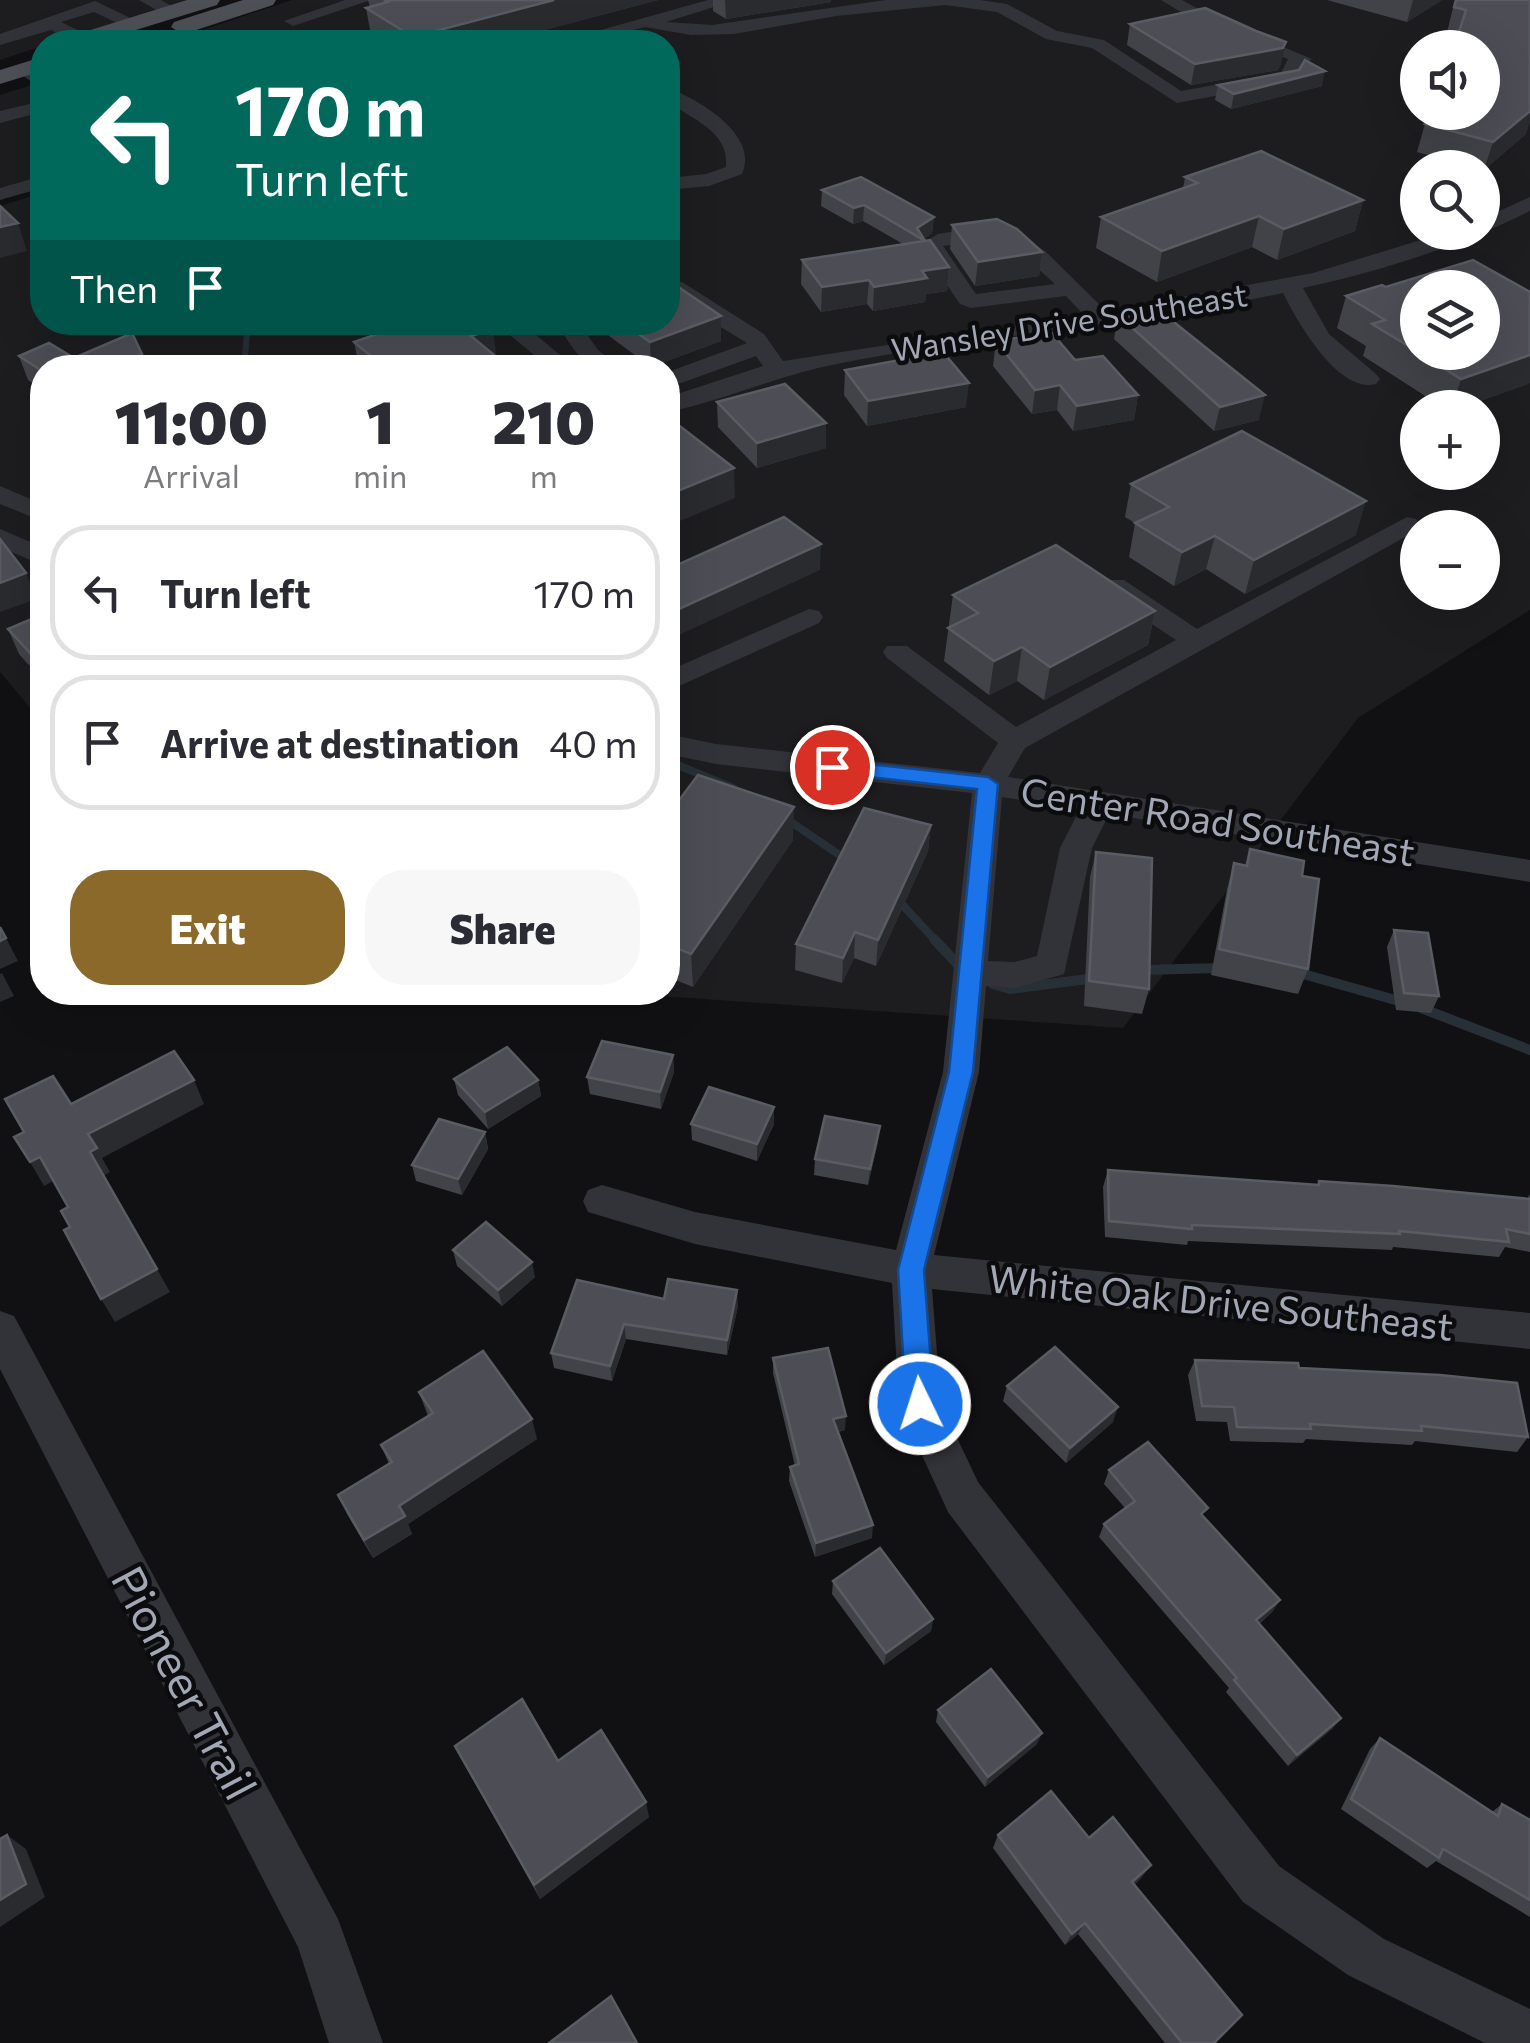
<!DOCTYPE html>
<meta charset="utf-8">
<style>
:root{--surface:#fff;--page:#f7f7f7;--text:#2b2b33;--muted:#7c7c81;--line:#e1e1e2;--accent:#8a692a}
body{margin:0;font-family:Commissioner,sans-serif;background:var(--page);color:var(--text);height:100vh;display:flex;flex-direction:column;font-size:38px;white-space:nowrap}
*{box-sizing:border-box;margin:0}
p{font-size:32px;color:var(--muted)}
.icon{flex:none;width:55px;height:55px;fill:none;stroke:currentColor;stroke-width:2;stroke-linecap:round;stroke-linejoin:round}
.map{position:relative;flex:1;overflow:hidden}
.side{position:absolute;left:30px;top:355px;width:650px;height:650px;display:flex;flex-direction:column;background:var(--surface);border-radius:40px;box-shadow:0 10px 40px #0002}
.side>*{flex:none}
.hud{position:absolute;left:30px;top:30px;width:650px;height:305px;border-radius:40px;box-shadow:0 10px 40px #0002;background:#00695c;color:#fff;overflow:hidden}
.buttons{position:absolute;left:1400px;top:30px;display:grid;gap:20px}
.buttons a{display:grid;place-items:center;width:100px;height:100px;border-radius:50%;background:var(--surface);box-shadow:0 10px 40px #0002;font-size:50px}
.pin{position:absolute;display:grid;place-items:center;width:85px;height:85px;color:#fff;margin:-42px;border:5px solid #fff;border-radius:50%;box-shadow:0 2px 10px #0007}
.me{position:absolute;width:110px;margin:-55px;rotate:356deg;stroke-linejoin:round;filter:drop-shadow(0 0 8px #0008)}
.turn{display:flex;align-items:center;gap:35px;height:210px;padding:0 40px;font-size:45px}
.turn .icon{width:130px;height:130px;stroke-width:2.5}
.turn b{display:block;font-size:70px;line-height:85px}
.then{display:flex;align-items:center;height:95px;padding:0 40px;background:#0003;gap:20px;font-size:38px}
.eta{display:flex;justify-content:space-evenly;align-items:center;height:170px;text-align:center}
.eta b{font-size:60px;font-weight:800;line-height:70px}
.action{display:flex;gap:20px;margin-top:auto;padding:20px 40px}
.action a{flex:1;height:115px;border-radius:40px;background:var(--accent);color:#fff;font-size:40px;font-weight:800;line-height:115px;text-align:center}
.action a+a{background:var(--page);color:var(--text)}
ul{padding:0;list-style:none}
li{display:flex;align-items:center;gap:30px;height:135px;margin:0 20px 15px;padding:0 20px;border:5px solid var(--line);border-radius:40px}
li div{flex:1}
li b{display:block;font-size:38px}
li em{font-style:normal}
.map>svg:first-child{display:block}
</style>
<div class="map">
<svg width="1530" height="2043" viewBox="0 0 1530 2043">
<rect width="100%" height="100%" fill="#111113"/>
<g fill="#1d1d20" fill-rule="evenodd">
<path d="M0 0H187L55 42H42V46L0 60Z"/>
<path d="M292 0H1530V610L1358 718 1123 1028 617 993 668 992V368H42V722L0 672V206L42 193V322H668V42H167ZM1418 48H1482V112H1418ZM1418 168H1482V232H1418ZM1418 288H1482V352H1418ZM1418 408H1482V472H1418ZM1418 528H1482V592H1418Z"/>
<path d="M42 82V177L0 189V95Z"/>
</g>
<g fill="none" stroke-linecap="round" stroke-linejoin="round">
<path stroke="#273037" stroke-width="6" d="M244 368 248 322"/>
<g stroke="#273037" stroke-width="8">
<path d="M668 761 733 788"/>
<path d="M785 818 847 860"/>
<path d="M898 900 936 941"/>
</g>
<g stroke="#273037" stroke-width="10">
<path d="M934 939 962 969"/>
<path d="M1141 970 1221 968"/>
<path d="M1296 972 1406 1003"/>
<path d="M993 984 1010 989 1096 978"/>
<path d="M1421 1008 1530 1050"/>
</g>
<g fill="#323338" fill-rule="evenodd">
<path d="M139 0H161L182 12 167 16Z"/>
<path d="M345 0H371L293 26 284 21Z"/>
<path d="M708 0H736L666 22 712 25 886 0H980L1007 4 1057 31 1104 40 1181 91 1281 73 1288 59 1207 28 1161 0H1182L1219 20 1312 59 1301 67 1295 81 1177 103 1092 48 1046 39 997 12 945 5 836 16 734 34 691 35 645 27 586 42H558Z"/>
<path d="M95 1 143 24 128 28 94 12 61 22 90 36 91 42H75L51 30 0 45V34Z"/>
<path d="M32 71 42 75V88L23 76Z"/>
<path d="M668 88C699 99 760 136 742 174L709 186 668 190V178L706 174 726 167C730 132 692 119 668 102Z"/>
<path d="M42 101V112L0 123V111Z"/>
<path d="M42 176V188L0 200V188Z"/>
<path d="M1530 197V211C1460 246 1382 271 1303 288L1329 334 1376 374 1380 379 1376 384C1338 394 1297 321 1283 293 1136 325 985 335 837 364 779 375 725 400 668 412V397L763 366 756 356 681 383 668 384V372L747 343 668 295V282H682L764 334 783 361 1084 315 1066 296 971 308 960 304 920 245 938 234 987 226 1009 229 1045 251 1106 311 1313 273 1447 232H1482V219ZM995 239 1016 249 1055 284 976 294 943 246Z"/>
<path d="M494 322H520L576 368H550Z"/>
<path d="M578 322 598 350 620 368C580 368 578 355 557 324Z"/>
<path d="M0 486 42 504V521L0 504Z"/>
<path d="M1407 517 1416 519 1420 525 1416 531 1025 748 1008 777 1530 860V882L1109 814 1092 848 1064 974 1015 988 986 986 979 1072 934 1255 1530 1313V1349L932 1289 941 1404 978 1482 1279 1866 1384 1939 1530 2009V2043H1485L1348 1975 1243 1902 948 1512 899 1405 892 1283 695 1244 588 1212 583 1201 588 1190 602 1185 695 1212 896 1250 943 1072 972 793 716 764 668 754V734L716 744 980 773 998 743 887 658 883 652 887 646H907L1016 727 1176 640 1104 592 1100 586 1104 580H1124L1197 629ZM1002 797 1080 809 1060 848 1037 956 1015 962 988 961Z"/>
<path d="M0 529 42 547V565L0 547Z"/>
<path d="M809 609 819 611 823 617 819 623 668 691V671Z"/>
<path d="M0 1311 14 1316 338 1919 383 2043H329L298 1947 0 1369Z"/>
</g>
<g fill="#4e5057" fill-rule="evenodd">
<path d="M187 0H220L217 5 97 42H65L68 37Z"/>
<path d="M243 0H276L273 5 190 32 182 34 171 27 174 22Z"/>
<path d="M42 57V71L0 84V70Z"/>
</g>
</g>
<g fill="#424349">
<path d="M368 0H658L499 42H383L371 35 366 8 370 7Z"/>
<path d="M713 0H831V2L726 19 713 11Z"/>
<path d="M1327 0H1442L1407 22Z"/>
<path d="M1455 0H1530L1526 134 1484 170 1482 168H1476L1417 152 1425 124 1482 112V48L1458 35 1447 32Z"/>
<path d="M1130 24 1281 64 1278 70 1191 85 1127 45Z"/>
<path d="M1218 85 1322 86 1231 109 1215 100Z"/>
<path d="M1185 177 1363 200 1355 231 1277 260 1252 247 1157 282 1096 248 1101 217 1183 189Z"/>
<path d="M822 190 934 217 932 233 924 239 949 267 947 291 926 294 925 302 873 311 867 304 821 312 801 284 802 260 903 244 863 221 853 224 821 206Z"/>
<path d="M952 225 1042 252 1039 276 975 286 950 249Z"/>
<path d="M1386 287 1530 292V383L1461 408H1444L1363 356 1366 346 1337 328 1346 296Z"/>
<path d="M1118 315 1259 420 1214 431 1114 339Z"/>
<path d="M721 316V341L651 367 597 327 596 322H668Z"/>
<path d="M996 341 1075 360 1138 395 1134 420 1073 431 1057 410 1032 414 993 366Z"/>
<path d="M354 342 496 353 493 354 510 368H361L359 366Z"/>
<path d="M19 356 74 358 42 368V390L28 380Z"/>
<path d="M845 370 966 407 867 426 844 395Z"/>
<path d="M717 402 826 448 757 468 718 427Z"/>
<path d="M1131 484 1356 535 1245 594 1206 569 1174 586 1129 557 1135 523 1125 517Z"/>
<path d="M953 595 1155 611 1148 645 1044 700 1017 681 989 695 944 661Z"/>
<path d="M42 616V680L19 654 8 629Z"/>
<path d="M668 815 793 840 693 987 668 977Z"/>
<path d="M931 825 928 851 876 966 854 958 842 983 795 970 796 944Z"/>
<path d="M1250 849 1302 876 1308 969 1298 994 1211 975 1227 889 1234 863 1245 865Z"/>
<path d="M1096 852 1149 989 1142 1014 1084 1006 1090 877Z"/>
<path d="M1394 930 1439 996 1431 1013 1396 1010 1387 947Z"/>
<path d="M673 1055 674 1072 661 1109 590 1094 587 1077Z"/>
<path d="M454 1079 538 1080 541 1096 488 1129 458 1095Z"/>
<path d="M691 1124H774L757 1161 692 1140Z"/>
<path d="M485 1132 488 1149 462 1195 416 1181 412 1165Z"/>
<path d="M878 1142 868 1185 814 1175 815 1159Z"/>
<path d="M1108 1170 1317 1185 1319 1181 1527 1199 1530 1194V1252L1505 1247 1499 1257 1393 1247 1392 1250 1188 1241 1187 1245 1105 1237 1103 1187Z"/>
<path d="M453 1250 535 1277 502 1306 457 1266Z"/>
<path d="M664 1299 738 1306 727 1355 626 1339 612 1381 554 1368 551 1353Z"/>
<path d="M773 1358 845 1430 838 1432 872 1538 815 1557 789 1481 790 1467 795 1466 773 1373Z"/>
<path d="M1195 1360 1299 1368 1528 1437 1517 1452 1415 1441 1412 1445 1306 1439 1303 1443 1230 1441 1227 1422 1196 1421 1188 1375Z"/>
<path d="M1007 1386 1113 1422 1066 1463 1003 1401Z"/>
<path d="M419 1392 537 1439 408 1524 412 1534 373 1558 347 1514 338 1495 389 1464 381 1445 428 1416Z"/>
<path d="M1109 1470 1204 1517 1280 1600 1272 1612 1259 1624 1341 1718 1332 1729 1288 1766 1226 1692 1229 1688 1099 1537 1104 1524 1125 1508 1104 1484Z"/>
<path d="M833 1581 933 1619 931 1631 884 1665 832 1594Z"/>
<path d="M938 1710 1037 1744 985 1787 936 1722Z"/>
<path d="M1380 1738 1492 1812 1502 1804 1530 1820V1917L1436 1861 1427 1868 1341 1809 1370 1749Z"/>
<path d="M455 1746 558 1761 649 1817 540 1899Z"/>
<path d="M998 1835 1089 1838 1142 1877 1134 1885 1214 2043H1165L1078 1934 1065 1945 993 1848Z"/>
</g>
<g fill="#2a2b2f">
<path d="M554 0H658L499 42H414L413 37Z"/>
<path d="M725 0H831V2L726 19Z"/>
<path d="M1413 0H1442L1407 22Z"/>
<path d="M1286 42 1281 64 1278 70 1191 85 1195 64Z"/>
<path d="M1325 71 1322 86 1231 109 1234 94Z"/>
<path d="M1530 111V122L1526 134 1484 170 1493 142Z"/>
<path d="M1363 200 1355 231 1277 260 1284 229Z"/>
<path d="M864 205 863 221 853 224 854 208Z"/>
<path d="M1259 216 1252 247 1157 282 1162 251Z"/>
<path d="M934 217 932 233 923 240 917 228Z"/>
<path d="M18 223 27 251 0 258V227Z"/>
<path d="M1042 252 1039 276 975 286 978 262Z"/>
<path d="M949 267 947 291 926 294 925 302 873 311 874 287 922 271Z"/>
<path d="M869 280 867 304 821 312 822 287Z"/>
<path d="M721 316V341L651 367 650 342Z"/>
<path d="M493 329 496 353 474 360 471 336Z"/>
<path d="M142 354 146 368H111Z"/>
<path d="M1530 355V383L1461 408H1451L1461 379Z"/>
<path d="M969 383 966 407 867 426 868 401Z"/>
<path d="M1060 385 1057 410 1032 414 1035 390Z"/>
<path d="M1138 395 1134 420 1073 431 1077 406Z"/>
<path d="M1265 395 1259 420 1214 431 1220 407Z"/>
<path d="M826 423V448L757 468V443Z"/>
<path d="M734 468 735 498 668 526V495Z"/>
<path d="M1366 501 1356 535 1245 594 1254 560Z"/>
<path d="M1215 536 1206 569 1174 586 1182 552Z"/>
<path d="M821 544 820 570 668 640V614Z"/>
<path d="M26 573 37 599 0 612V583Z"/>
<path d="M1155 611 1148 645 1044 700 1050 667Z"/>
<path d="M1022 647 1017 681 989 695 994 661Z"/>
<path d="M794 807 793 840 693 987 691 954Z"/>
<path d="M931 825 928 851 876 966 878 940Z"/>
<path d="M855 932 854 958 842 983 843 958Z"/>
<path d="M6 938 18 961 0 969V941Z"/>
<path d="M2 973 14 996 0 1002V974Z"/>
<path d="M673 1055 674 1072 661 1109 660 1092Z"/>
<path d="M194 1080 204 1104 102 1158 110 1172 103 1176 90 1152 88 1134Z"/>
<path d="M538 1080 541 1096 488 1129 485 1112Z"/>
<path d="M774 1107V1124L757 1161V1144Z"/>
<path d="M880 1126 878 1142 868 1185 870 1169Z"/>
<path d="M485 1132 488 1149 462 1195 458 1179Z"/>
<path d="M40 1157 53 1181 44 1186 30 1162Z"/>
<path d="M532 1262 535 1277 502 1306 498 1290Z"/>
<path d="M157 1269 170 1292 115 1322 101 1299Z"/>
<path d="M737 1290 738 1306 727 1355V1340Z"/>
<path d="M624 1324 626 1339 612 1381 610 1366Z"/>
<path d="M1118 1407 1113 1422 1066 1463 1070 1448Z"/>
<path d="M846 1416 845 1430 832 1433 833 1419Z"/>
<path d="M532 1419 537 1439 408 1524 412 1534 373 1558 364 1540 399 1506Z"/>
<path d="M873 1525 872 1538 815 1557 816 1543Z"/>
<path d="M1280 1600 1272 1612 1248 1632 1256 1620Z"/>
<path d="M933 1619 931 1631 884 1665 886 1653Z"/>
<path d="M1341 1718 1332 1729 1288 1766 1297 1755Z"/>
<path d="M1042 1733 1037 1744 985 1787 988 1777Z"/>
<path d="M646 1802 649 1817 540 1899 534 1885Z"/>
<path d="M7 1835 26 1849 45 1897 0 1927V1900Z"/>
<path d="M1151 1865 1142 1877 1123 1894 1132 1882Z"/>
<path d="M1085 1923 1078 1934 1065 1945 1072 1934Z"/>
</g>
<g fill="#4d4e55" stroke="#5a5c64" stroke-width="2.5">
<path d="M384 0H554L413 37 366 8 388 2Z"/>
<path d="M1456 0H1530V111L1493 142 1425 124 1440 112H1482V48H1454L1466 10 1454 7Z"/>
<path d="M1205 8 1256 31 1286 42 1283 48 1195 64 1130 24Z"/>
<path d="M1305 60 1325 71 1234 94 1218 85 1299 70Z"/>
<path d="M1261 151 1363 200 1284 229 1259 216 1162 251 1101 217 1198 183 1185 177Z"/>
<path d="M861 177 934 217 917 228 925 241 864 205 854 208 822 190Z"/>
<path d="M0 206 18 223 0 227Z"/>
<path d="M997 219 1017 229 1042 252 978 262 952 225Z"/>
<path d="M930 240 949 267 922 271 927 278 874 287 869 280 822 287 802 260Z"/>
<path d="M1473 260 1530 292V355L1461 379 1418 352H1482V288H1418V352L1372 324 1385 320 1346 296 1382 285 1386 287Z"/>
<path d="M668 280 721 316 650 342 622 322H668Z"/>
<path d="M1155 307 1265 395 1220 407 1118 315Z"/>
<path d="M412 322H485L493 329 471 336 510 368H385L354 342Z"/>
<path d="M132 333 142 354 111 368H42V371L19 356 49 343 74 358Z"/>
<path d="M1052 333 1075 360 1103 356 1138 395 1077 406 1060 385 1035 390 996 341Z"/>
<path d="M943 352 969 383 868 401 845 370Z"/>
<path d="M785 384 826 423 757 443 717 402Z"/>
<path d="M668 417 734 468 668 495Z"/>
<path d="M1242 431 1366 501 1254 560 1215 536 1182 552 1135 523 1169 507 1131 484Z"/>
<path d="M784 517 821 544 668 614V569Z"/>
<path d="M0 539 26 573 0 583Z"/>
<path d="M1056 545 1155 611 1050 667 1022 647 994 661 948 628 978 613 953 595Z"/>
<path d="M41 615 42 616V666L8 629Z"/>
<path d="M698 775 794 807 691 954 668 945V815Z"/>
<path d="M864 808 931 825 878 940 855 932 843 958 796 944Z"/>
<path d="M1250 849 1304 861 1302 876 1319 879 1308 969 1219 949 1234 863 1247 866Z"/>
<path d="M1096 852 1152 858 1149 989 1089 981Z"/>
<path d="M0 927 6 938 0 941Z"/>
<path d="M1394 930 1428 933 1439 996 1404 993Z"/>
<path d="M602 1041 673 1055 660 1092 587 1077Z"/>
<path d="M507 1047 538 1080 485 1112 454 1079Z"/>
<path d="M174 1051 194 1080 88 1134 97 1148 90 1152 157 1269 101 1299 64 1230 70 1227 61 1211 68 1207 40 1157 30 1162 14 1137 24 1132 5 1099 53 1076 71 1104Z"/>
<path d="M709 1087 774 1107 757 1144 691 1124Z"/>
<path d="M825 1116 880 1126 870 1169 815 1159Z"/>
<path d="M439 1119 485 1132 458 1179 412 1165Z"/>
<path d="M1108 1170 1319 1185V1181L1393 1186 1530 1199V1234L1506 1229 1509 1242 1399 1231 1400 1234 1192 1225V1229L1109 1221Z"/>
<path d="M486 1222 532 1262 498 1290 453 1250Z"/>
<path d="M668 1279 737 1290 727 1340 624 1324 610 1366 551 1353 577 1280 664 1299Z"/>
<path d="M1055 1347 1118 1407 1070 1448 1007 1386Z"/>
<path d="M828 1348 846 1416 833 1419 873 1525 816 1543 790 1467 799 1464 773 1358Z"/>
<path d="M483 1351 532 1419 399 1506 405 1516 364 1540 338 1495 392 1462 381 1445 433 1413 419 1392Z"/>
<path d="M1195 1360 1298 1363 1299 1368 1440 1375 1517 1383 1528 1437 1421 1426 1422 1431 1310 1424 1311 1429 1237 1427 1234 1407 1202 1406Z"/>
<path d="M1148 1442 1208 1508 1201 1514 1280 1600 1256 1620 1341 1718 1297 1755 1234 1680 1237 1678 1104 1524 1135 1501 1109 1470Z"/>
<path d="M880 1548 933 1619 886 1653 833 1581Z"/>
<path d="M991 1669 1042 1733 988 1777 938 1710Z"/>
<path d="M522 1699 558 1761 601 1730 646 1802 534 1885 455 1746Z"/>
<path d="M1380 1738 1498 1816 1502 1804 1530 1820V1900L1443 1849 1439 1858 1351 1799Z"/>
<path d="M1051 1791 1089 1838 1113 1817 1151 1865 1132 1882 1242 2015 1214 2043H1182L1085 1923 1072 1934 998 1835Z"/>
<path d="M7 1835 26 1884 0 1900V1839Z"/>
<path d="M611 1996 637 2043H549Z"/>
</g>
<path fill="#1a73e8" stroke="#114b97" stroke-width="2.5" d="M832 760 988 777 998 784 973 1072 924 1270 934 1404 930 1413 920 1417 910 1413 906 1404 898 1270 949 1072 977 789 825 772V762Z"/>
<g text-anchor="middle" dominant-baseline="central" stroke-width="9" stroke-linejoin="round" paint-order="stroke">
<g font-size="32" fill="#a2a7b5" stroke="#0c0c0e">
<text transform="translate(1069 321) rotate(-9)">Wansley Drive Southeast</text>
</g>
<g font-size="38" fill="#a2a7b5" stroke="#0c0c0e">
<text transform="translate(1218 820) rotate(9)">Center Road Southeast</text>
<text transform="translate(1221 1301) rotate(6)">White Oak Drive Southeast</text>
</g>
<g font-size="45" fill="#a2a7b5" stroke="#0c0c0e">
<text transform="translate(186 1682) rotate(62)">Pioneer Trail</text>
</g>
</g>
</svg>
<div class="buttons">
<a><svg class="icon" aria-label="sound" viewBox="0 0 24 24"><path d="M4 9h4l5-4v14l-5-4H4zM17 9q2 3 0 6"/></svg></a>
<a><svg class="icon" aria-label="search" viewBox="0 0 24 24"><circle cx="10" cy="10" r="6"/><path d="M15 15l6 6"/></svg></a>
<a><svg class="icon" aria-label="layers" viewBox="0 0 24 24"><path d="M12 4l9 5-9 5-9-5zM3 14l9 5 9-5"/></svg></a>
<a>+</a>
<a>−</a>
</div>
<div class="pin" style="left:832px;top:767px;background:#d93025"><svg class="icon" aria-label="arrive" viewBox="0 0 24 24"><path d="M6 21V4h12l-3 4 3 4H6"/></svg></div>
<svg class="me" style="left:920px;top:1404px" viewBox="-20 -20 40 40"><circle r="17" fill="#1a73e8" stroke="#fff" stroke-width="3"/><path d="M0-11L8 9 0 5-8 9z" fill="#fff"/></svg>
<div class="hud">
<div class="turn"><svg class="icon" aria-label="left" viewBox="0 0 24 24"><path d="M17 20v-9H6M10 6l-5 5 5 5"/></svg><div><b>170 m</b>Turn left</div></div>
<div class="then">Then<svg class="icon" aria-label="arrive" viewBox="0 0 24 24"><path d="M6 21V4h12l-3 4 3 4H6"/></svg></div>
</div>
<section class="side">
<div class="eta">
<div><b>11:00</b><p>Arrival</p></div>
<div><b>1</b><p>min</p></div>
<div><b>210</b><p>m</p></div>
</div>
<ul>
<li><svg class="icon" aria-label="left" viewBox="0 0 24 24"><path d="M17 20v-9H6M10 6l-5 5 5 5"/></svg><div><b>Turn left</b></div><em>170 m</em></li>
<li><svg class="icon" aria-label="arrive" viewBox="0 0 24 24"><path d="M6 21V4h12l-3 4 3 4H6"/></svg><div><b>Arrive at destination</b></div><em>40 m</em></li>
</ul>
<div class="action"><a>Exit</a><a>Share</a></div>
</section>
</div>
